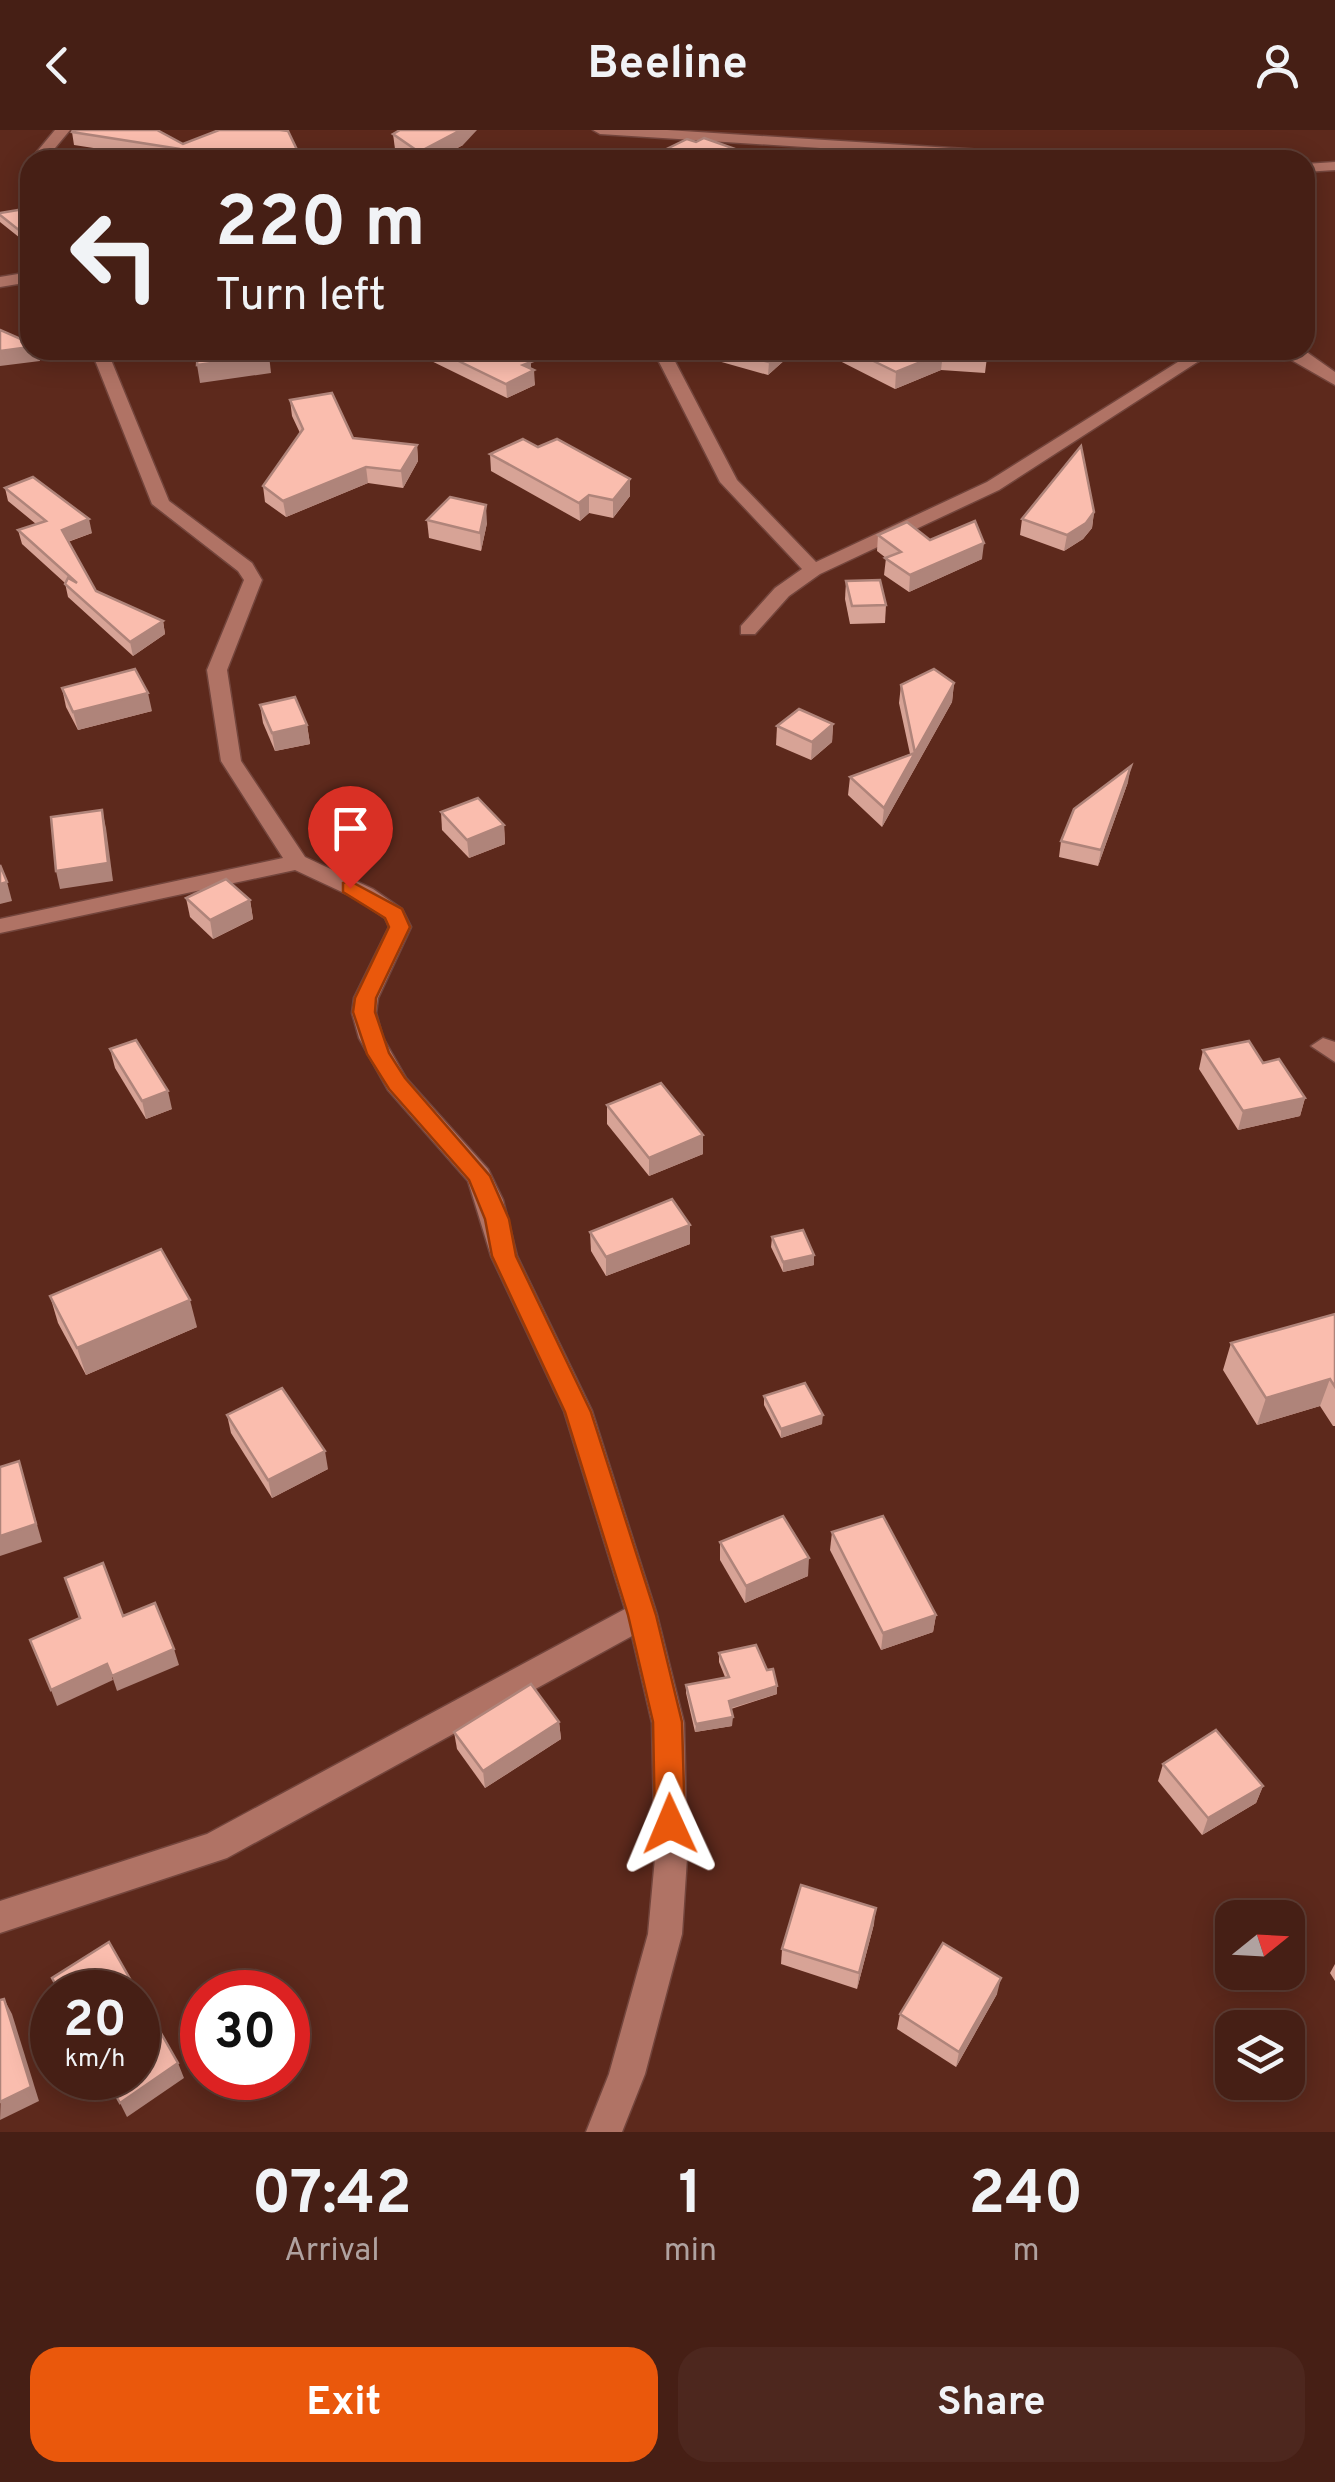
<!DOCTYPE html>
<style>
:root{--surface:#461f15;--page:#4d271e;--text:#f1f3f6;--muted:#b0a2a0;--line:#5e3d34;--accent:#ea580c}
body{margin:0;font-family:Overpass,sans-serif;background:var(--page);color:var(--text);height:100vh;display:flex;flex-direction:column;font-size:38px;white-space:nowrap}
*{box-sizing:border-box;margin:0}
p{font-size:32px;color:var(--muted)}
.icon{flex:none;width:55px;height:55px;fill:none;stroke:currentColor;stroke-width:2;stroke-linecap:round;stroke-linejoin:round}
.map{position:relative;height:2002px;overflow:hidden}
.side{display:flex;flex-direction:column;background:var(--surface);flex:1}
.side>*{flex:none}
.hud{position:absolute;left:20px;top:20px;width:1295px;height:210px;border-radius:30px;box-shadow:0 5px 25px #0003,0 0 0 2px var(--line);background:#461f15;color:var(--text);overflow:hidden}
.needle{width:65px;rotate:72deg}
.fabs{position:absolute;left:1215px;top:1770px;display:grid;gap:20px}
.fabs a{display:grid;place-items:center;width:90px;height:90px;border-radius:20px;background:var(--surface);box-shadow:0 5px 25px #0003,0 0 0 2px var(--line);font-size:50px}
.speed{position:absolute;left:30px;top:1840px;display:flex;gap:20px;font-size:50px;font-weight:700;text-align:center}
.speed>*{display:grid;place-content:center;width:130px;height:130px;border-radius:50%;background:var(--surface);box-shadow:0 5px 25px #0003,0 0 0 2px var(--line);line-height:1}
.speed small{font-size:25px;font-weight:400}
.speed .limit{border:15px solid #d22;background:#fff;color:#111}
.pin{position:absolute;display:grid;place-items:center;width:85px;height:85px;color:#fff;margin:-102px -42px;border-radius:50% 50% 50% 0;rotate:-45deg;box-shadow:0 0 10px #0007}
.pin .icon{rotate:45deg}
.me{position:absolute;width:110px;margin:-55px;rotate:359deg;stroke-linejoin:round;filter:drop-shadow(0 0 8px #0008)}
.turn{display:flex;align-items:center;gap:35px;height:210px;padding:0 30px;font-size:45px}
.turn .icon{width:130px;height:130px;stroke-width:2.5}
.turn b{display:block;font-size:70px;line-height:85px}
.eta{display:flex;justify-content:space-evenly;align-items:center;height:170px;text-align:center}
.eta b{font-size:60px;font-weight:700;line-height:70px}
.button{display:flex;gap:20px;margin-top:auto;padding:20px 30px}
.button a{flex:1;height:115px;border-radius:30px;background:var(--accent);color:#fff;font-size:40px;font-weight:700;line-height:115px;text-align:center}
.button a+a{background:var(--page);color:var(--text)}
header{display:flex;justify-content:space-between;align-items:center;height:130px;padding:0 30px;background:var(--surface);font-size:45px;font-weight:700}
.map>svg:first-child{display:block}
</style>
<header><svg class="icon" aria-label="back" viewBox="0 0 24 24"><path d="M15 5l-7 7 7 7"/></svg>Beeline<svg class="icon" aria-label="person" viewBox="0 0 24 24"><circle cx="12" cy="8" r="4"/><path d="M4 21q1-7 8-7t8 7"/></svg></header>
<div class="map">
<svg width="1335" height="2002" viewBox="0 0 1335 2002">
<rect width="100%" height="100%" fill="#5d291c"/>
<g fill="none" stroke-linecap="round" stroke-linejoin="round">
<g stroke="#73453c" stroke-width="3">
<g id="minor">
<path d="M55 0H70L45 30H30Z"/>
<path d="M593 0H667L1075 26 1082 30H1007L600 4Z"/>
<path d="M1335 32V40L1305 42V34Z"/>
<path d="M30 142V152L0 157V147Z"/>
<path d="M91 220H107L169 371 252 433 262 450 227 540 241 631 305 727 373 759 402 779 411 797 378 868 376 883 383 908 406 948 488 1039 503 1070 517 1126 592 1281 657 1485 684 1593 687 1728 682 1804 645 1944 622 2002H586L609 1944 648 1804 655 1728 652 1593 632 1506 227 1728 0 1803V1771L207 1704 625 1479 564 1281 491 1126 468 1051 388 960 359 908 352 883 354 868 389 797 385 788 357 769 295 740 0 803V789L283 728 221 631 207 540 244 450 238 441 152 374Z"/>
<path d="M653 220H669L737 350 816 432 987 352 1197 220H1216L999 360 820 444 789 466 755 504H741V496L775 458 802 439 720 352Z"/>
<path d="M1274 220 1308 223 1335 242V255Z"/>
<path d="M1323 908 1335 912V932L1311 916Z"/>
</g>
</g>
<use href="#minor" fill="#b07365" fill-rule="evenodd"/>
</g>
<g fill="#d7a396">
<path d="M280 0 152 27 74 15 72 2 183 14Z"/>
<path d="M393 4 463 15 435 30H410L395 19Z"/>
<path d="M30 78V116L0 92V83Z"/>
<path d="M415 220H445L447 222 531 239 535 255 507 268 415 223Z"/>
<path d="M679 220H796L768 245Z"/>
<path d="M832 220H977L987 227 985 243 941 240 895 259 832 227Z"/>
<path d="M290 270 353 308 417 315 418 331 403 358 368 353 286 387 265 372 263 356 300 303 292 286Z"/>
<path d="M490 324 630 366 613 388 589 383 580 391 491 341Z"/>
<path d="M5 358 92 403 68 412 96 461 163 491 165 504 133 526 68 467 65 453 22 414 18 400 36 394 8 371Z"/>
<path d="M1094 382 1092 398 1083 409 1064 421 1020 405 1022 389Z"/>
<path d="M427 390 487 393 481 421 429 408Z"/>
<path d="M878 405 930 410 982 429 909 462 884 445 886 428 877 421Z"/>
<path d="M846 451 886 475 885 493 850 494 845 469Z"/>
<path d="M954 553 952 572 882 697 848 665 850 647 910 624 899 573 901 555Z"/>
<path d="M62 558 152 581 78 600 66 577Z"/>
<path d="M260 575 307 595 310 614 275 621 263 593Z"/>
<path d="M833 594 832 612 811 630 776 615 777 596Z"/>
<path d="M1128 652 1098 736 1059 727 1061 711Z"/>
<path d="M441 682 504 695 505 714 469 728 442 700Z"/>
<path d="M186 768 250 770 253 789 213 809 190 787Z"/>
<path d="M110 919 172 979 146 989 115 938Z"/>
<path d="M1203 920 1263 933 1305 968 1300 986 1238 1000 1199 939Z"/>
<path d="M607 975 703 1005V1024L649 1046 607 994Z"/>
<path d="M690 1095V1114L606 1146 591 1121 590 1102Z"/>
<path d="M772 1107 814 1135 783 1142 771 1117Z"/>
<path d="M50 1166 197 1197 86 1245 58 1193Z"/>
<path d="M1335 1184V1296H1333L1320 1276 1257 1295 1223 1240 1231 1213Z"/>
<path d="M764 1266 822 1294 781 1308 764 1275Z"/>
<path d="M227 1285 328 1339 272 1368 231 1303Z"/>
<path d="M832 1402 936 1485 933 1502 881 1520 830 1420Z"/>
<path d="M720 1412 808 1446 745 1473 720 1430Z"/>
<path d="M719 1523 777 1564 731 1579 732 1596 695 1602 686 1563V1555L725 1547 719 1532Z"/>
<path d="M559 1592 561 1609 485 1658 457 1619 454 1602Z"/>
<path d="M1163 1634 1263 1656 1256 1673 1202 1705 1158 1651Z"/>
<path d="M874 1794 857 1859 781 1834 782 1819Z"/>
<path d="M1335 1834V1851L1330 1843Z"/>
<path d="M997 1864 956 1937 897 1899 900 1884Z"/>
</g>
<g fill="#af847a">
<path d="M461 0H477L463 15 435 30H420L419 22Z"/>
<path d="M30 217V220H38L40 231 0 236V221Z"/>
<path d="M113 220H201L115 230Z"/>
<path d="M782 220H796L768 245 769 232Z"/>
<path d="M943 223 941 240 895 259 896 242Z"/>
<path d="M269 225 271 243 200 253 197 235Z"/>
<path d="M531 232V242L534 240 535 255 507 268 506 254 523 235Z"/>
<path d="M417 315 418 331 403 358 401 341Z"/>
<path d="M366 337 368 353 286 387 283 371Z"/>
<path d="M630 349V366L613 388V370Z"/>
<path d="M589 365V383L580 391 579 373Z"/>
<path d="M486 375 487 393 481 421 480 403Z"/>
<path d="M1094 382 1092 398 1083 409 1064 421 1067 405Z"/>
<path d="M89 389 92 403 64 413 62 400Z"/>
<path d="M984 413 982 429 909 462 910 445Z"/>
<path d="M163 491 165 504 133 526 130 512Z"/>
<path d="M954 553 952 572 882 697 884 678Z"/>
<path d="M148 563 152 581 78 600 73 582Z"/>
<path d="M833 594 832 612 811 630 812 612Z"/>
<path d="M307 595 310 614 275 621 272 603Z"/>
<path d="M1131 636 1128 652 1098 736 1101 720Z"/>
<path d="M102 680 106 698 113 751 60 759 56 741Z"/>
<path d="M504 695 505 714 469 728 467 710Z"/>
<path d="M7 752 12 771 0 774V754Z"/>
<path d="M250 770 253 789 213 809 210 790Z"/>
<path d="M168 961 172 979 146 989 142 971Z"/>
<path d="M1305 968 1300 986 1238 1000 1243 981Z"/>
<path d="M703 1005V1024L649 1046V1028Z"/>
<path d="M690 1095V1114L606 1146V1127Z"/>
<path d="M814 1125V1135L783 1142V1132Z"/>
<path d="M190 1170 197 1197 86 1245 77 1218Z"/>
<path d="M1330 1249 1320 1276 1257 1295 1266 1268Z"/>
<path d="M823 1285 822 1294 781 1308V1299Z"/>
<path d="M325 1321 328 1339 272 1368 268 1350Z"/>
<path d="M19 1331 42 1412 0 1426V1406Z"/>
<path d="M809 1428 808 1446 745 1473 746 1456Z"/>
<path d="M936 1485 933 1502 881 1520 883 1503Z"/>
<path d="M174 1519 179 1535 117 1561 112 1546Z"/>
<path d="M107 1534 113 1550 57 1576 51 1560Z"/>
<path d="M777 1556V1564L728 1579 729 1571Z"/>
<path d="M733 1587 732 1596 695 1602 696 1594Z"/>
<path d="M559 1592 561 1609 485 1658 483 1641Z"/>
<path d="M1263 1656 1256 1673 1202 1705 1208 1688Z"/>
<path d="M876 1778 874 1794 857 1859 859 1843Z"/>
<path d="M1001 1848 997 1864 956 1937 959 1922Z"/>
<path d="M4 1869 12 1884 39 1971 0 1990Z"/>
<path d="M178 1933 184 1948 127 1987 120 1973Z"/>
</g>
<g fill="#fabdae" stroke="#af847a" stroke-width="2.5">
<path d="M73 0H157L183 14 219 0H280L288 1 300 26 293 30H141L180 19 72 2Z"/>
<path d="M400 0H461L419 22 393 4Z"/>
<path d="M704 8 766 30H644L687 9 696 12Z"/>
<path d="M30 78V109L0 85V83Z"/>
<path d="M0 200 30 213V217L0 221Z"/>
<path d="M198 220H267L269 225 197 235Z"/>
<path d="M436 220H445L447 222 450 220H502L531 232 523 235 534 240 506 254Z"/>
<path d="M724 220H782L769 232Z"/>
<path d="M851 220H977L987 227 943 223 896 242Z"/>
<path d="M332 263 353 308 417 315 401 341 366 337 283 371 263 356 303 299 290 270Z"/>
<path d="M523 309 538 317 557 309 630 349 613 370 589 365 579 373 490 324Z"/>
<path d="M1081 316 1094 382 1086 393 1067 405 1022 389Z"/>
<path d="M33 347 89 389 62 400 96 461 163 491 130 512 65 454 68 448 77 453 18 400 46 391 5 358Z"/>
<path d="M450 367 486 375 480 403 427 390Z"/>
<path d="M975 391 984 413 910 445 885 428 901 422 878 405 907 392 930 410Z"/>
<path d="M880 450 886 475 852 476 846 451Z"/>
<path d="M135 539 148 563 73 582 62 558Z"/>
<path d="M934 539 954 553 884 678 850 647 915 623 901 555Z"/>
<path d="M295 567 307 595 272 603 260 575Z"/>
<path d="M799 579 833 594 812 612 777 596Z"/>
<path d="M1131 636 1101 720 1061 711 1074 679Z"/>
<path d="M478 668 504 695 467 710 441 682Z"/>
<path d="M102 680 108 733 56 741 51 687Z"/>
<path d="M0 735 7 752 0 754Z"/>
<path d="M226 749 250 770 210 790 186 768Z"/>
<path d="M136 910 168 961 142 971 110 919Z"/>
<path d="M1249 911 1263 933 1279 929 1305 968 1243 981 1203 920Z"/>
<path d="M661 953 703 1005 649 1028 607 975Z"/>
<path d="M672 1069 690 1095 606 1127 590 1102Z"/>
<path d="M803 1100 814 1125 783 1132 772 1107Z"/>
<path d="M161 1119 190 1170 77 1218 50 1166Z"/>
<path d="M1335 1184V1257L1330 1249 1266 1268 1231 1213Z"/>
<path d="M805 1253 823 1285 781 1299 764 1266Z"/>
<path d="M282 1258 325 1321 268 1350 227 1285Z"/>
<path d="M19 1331 36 1394 0 1406V1337Z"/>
<path d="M783 1386 809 1428 746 1456 720 1412Z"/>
<path d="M883 1386 936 1485 883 1503 832 1402Z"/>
<path d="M103 1433 123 1486 155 1473 174 1519 112 1546 107 1534 51 1560 30 1510 80 1488 65 1448Z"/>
<path d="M756 1515 767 1540 773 1539 777 1556 729 1571 733 1587 696 1594 686 1555 729 1547 719 1523Z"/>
<path d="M531 1554 559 1592 483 1641 454 1602Z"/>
<path d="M1216 1600 1263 1656 1208 1688 1163 1634Z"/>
<path d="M801 1755 876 1778 859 1843 782 1819Z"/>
<path d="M109 1812 178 1933 120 1973 106 1948H138V1862H60L52 1848Z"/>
<path d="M943 1813 1001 1848 959 1922 900 1884Z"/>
<path d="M4 1869 31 1957 0 1972V1870Z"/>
</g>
<path fill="#ea580c" stroke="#983908" stroke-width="2.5" d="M350 751 402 779 410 797 376 868 375 882 389 923 405 948 490 1046 509 1089 516 1126 591 1282 656 1485 682 1592 685 1694 681 1704 670 1708 660 1704 655 1694 653 1592 628 1485 565 1282 492 1126 485 1089 469 1050 389 959 367 924 353 882 355 868 389 797 385 788 343 762V753Z"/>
</svg>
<div class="fabs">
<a><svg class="needle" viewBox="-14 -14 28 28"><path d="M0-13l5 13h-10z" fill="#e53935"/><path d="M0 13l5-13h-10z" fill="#b0a2a0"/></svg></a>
<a><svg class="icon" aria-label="layers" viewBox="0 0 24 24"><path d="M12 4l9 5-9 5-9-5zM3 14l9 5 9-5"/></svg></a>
</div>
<div class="speed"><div>20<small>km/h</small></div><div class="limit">30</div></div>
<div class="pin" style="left:350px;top:758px;background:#d93025"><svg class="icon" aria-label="arrive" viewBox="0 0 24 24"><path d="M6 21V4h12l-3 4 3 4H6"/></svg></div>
<svg class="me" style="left:670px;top:1694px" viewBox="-20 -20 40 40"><path d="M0-17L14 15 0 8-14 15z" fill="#ea580c" stroke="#fff" stroke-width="4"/></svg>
<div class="hud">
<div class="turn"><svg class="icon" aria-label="left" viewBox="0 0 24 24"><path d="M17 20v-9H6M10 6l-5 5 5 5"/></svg><div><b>220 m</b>Turn left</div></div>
</div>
</div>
<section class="side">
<div class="eta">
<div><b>07:42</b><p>Arrival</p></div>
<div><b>1</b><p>min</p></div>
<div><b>240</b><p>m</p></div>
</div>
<div class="button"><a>Exit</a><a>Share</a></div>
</section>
